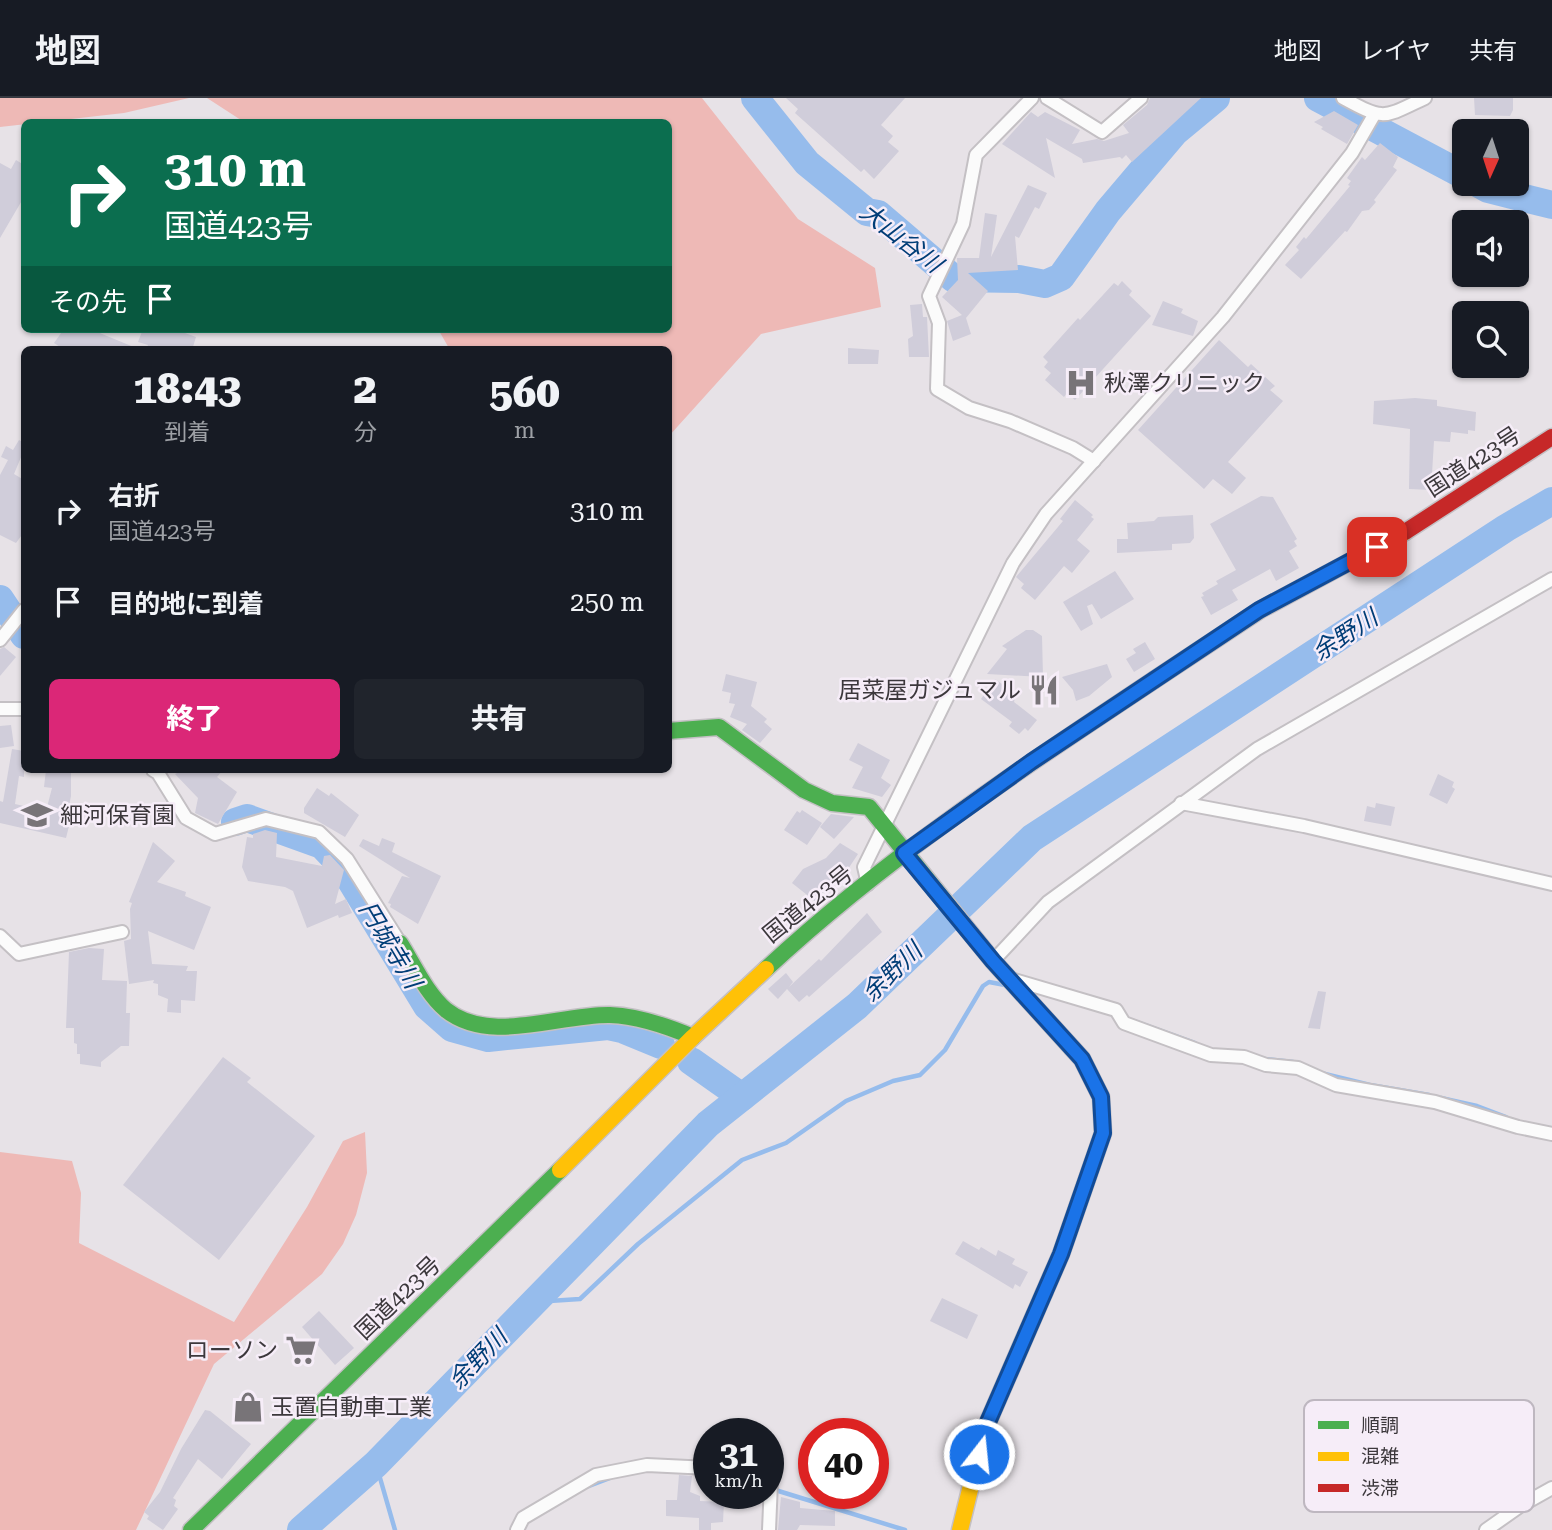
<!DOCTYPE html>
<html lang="ja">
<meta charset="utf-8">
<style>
:root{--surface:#171b24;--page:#20242c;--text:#f1f3f6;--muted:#9ea1a6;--line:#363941;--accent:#db2777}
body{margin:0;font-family:"Roboto Serif","Noto Sans JP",serif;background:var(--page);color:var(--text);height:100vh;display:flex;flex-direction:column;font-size:26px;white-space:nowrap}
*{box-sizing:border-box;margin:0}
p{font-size:23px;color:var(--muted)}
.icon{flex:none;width:38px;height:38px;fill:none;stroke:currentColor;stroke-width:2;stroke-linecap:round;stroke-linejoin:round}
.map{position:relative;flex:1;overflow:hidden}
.details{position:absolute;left:21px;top:248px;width:651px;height:427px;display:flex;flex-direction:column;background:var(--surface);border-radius:10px;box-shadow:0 2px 5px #0004}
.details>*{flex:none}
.top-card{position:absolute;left:21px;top:21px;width:651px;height:214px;border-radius:10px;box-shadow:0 2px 5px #0004;background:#0b6e4f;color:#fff;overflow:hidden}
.needle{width:46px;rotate:183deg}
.fabs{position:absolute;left:1452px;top:21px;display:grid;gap:14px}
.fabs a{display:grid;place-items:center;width:77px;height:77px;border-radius:10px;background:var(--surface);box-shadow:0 2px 5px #0004;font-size:35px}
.speed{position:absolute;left:693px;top:1320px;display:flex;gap:14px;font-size:35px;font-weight:700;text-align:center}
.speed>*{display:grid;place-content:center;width:91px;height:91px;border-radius:50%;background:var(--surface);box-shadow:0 2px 5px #0004;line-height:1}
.speed small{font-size:18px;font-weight:400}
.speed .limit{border:10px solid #d22;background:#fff;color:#111}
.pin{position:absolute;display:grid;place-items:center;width:60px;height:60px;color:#fff;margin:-30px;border-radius:14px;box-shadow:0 4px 10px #0006}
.me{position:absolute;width:77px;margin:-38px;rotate:16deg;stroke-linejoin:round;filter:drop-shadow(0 0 5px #0008)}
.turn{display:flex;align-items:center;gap:24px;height:147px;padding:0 28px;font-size:32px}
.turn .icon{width:91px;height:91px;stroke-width:2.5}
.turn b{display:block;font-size:49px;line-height:60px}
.then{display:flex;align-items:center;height:66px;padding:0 28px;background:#0003;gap:14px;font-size:26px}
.eta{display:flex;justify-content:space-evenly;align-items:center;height:119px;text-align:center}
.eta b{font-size:42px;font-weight:800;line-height:49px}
.action{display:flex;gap:14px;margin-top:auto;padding:14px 28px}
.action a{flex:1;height:80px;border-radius:10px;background:var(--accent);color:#fff;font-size:28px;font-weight:800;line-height:80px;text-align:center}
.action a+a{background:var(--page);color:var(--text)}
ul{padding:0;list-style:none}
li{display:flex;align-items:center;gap:21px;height:91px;padding:0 28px}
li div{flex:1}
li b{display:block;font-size:26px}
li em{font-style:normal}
header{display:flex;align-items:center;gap:42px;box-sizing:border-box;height:98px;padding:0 35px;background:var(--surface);border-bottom:2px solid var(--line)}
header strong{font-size:33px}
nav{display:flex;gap:38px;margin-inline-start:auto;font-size:24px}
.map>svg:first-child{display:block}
</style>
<header>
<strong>地図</strong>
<nav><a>地図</a><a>レイヤ</a><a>共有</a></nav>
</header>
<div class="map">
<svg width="1552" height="1432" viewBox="0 0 1552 1432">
<rect width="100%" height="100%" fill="#e7e2e7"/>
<g fill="#eeb9b6">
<path d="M0 0H189L124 15 0 29Z"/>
<path d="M207 0H702L798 121 875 170 881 209 761 236 669 338 668 252H450L438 231H668V24H244Z"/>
<path d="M365 1034 367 1075 356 1117 343 1146 322 1176 214 1266 136 1432H0V1054L72 1063 81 1095 79 1145 234 1224 307 1109 343 1043Z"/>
</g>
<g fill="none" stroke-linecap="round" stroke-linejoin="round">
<g stroke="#96bcec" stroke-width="4.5">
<path d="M1134 923 1195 945"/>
<path d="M1264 961 1293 964"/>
<path d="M1321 975 1370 987 1429 997"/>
<path d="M1441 1000 1477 1008 1506 1019"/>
<path d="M534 1204 580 1201 638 1146 742 1062 786 1045 846 1003 893 983 920 977 945 952 983 888 989 884 1005 887"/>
<path d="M376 1366 395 1432"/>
<path d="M589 1388 610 1380"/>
<path d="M772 1391 905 1432"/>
</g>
<g stroke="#96bcec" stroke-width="28">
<path d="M755 0 807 65 867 114 878 116 953 180 1019 181 1045 186 1061 179 1108 113 1175 34 1216 0"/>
<path d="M1318 0 1465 78"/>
<path d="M1479 86 1488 91 1552 107"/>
<path d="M0 501 24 537"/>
<path d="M235 724 247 720 322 747 342 768 427 908 452 930 488 940 608 928 622 931 661 947"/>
<path d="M691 963 742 999"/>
<path d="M301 1432 376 1366 708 1026 857 908 1032 740 1506 430 1552 403"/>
</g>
</g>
<g fill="#d0cdda">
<path d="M786 0H905L881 27 893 38 888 44 899 53 874 81 864 71 861 74 795 15 798 11Z"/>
<path d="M1150 0H1201L1132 64 1126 57 1122 61 1120 59 1083 65 1082 61 1046 40 1055 80 1002 46 1031 14 1038 19 1045 14 1080 32 1072 46 1097 41 1104 43 1129 35 1123 27 1147 7Z"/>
<path d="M1474 0H1513V12L1510 18 1475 17Z"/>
<path d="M1334 13 1358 27 1347 46 1321 31 1323 29 1314 24Z"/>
<path d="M1380 45 1398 59 1393 69 1397 72 1374 102 1376 104 1369 112 1362 113 1347 134 1345 133 1301 181 1285 167 1299 152 1296 149 1304 139 1306 141 1350 88 1348 87 1351 83 1347 80 1362 59 1365 62Z"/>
<path d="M16 62 24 67V99L0 140V65L11 71Z"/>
<path d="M1028 87 1047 95 1039 111 1035 109 1019 140 1015 138 1018 172 968 175 988 193 966 220 971 236 953 243 947 223 962 217 942 199 958 182 957 160H979L985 115 997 117 991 159Z"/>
<path d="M1122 183 1132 193 1129 197 1151 218 1075 302 1067 295 1064 299 1045 282 1051 275 1044 269 1048 264 1043 259 1078 220 1080 222 1114 185 1118 188Z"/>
<path d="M1163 203 1183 211 1181 215 1198 223 1193 238 1152 227Z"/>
<path d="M922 206 923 219H927L929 259H909L908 241 913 238 910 207Z"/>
<path d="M64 231H90L141 252H65L54 245Z"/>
<path d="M143 231H174L196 239 192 252H146L148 247 138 244Z"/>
<path d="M1219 242 1248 269 1251 266 1275 288 1270 292 1283 303 1228 364 1246 380 1232 396 1213 381 1204 391 1138 332Z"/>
<path d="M848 250 879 252 878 266H848Z"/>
<path d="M1415 300 1437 302V308L1476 314 1475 333 1468 332V336L1451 334 1450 344 1434 343 1431 392 1409 391 1410 331 1373 326 1374 303Z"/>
<path d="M19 342 24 345V352L14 376 24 382V434L16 445 0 437V377L8 362 1 359 6 348 13 352Z"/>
<path d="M1261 398 1273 399 1297 441 1294 443 1297 448 1289 453 1299 470 1276 483 1270 471 1232 492 1238 502 1211 517 1201 499 1204 498 1202 495 1218 486 1216 483 1236 472 1210 426Z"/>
<path d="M1075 402 1093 417 1091 419 1094 421 1077 442 1090 453 1072 475 1064 468 1035 502 1021 490 1024 486 1016 479 1063 423 1060 421Z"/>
<path d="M1193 417 1194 440 1190 445 1172 446V452L1117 455V441H1128L1127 425 1154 423 1158 419Z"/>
<path d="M1115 473 1134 501 1101 521 1092 506 1087 508 1093 526 1081 533 1063 504Z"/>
<path d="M1026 532H1033L1042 538 1043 579 987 576 1007 551 1002 548Z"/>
<path d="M1145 544 1155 561 1134 574 1126 561 1136 555 1133 551Z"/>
<path d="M4 549 16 559 0 578V551Z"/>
<path d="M1107 566 1112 579 1089 598 1076 603 1073 592 1062 579Z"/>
<path d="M726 576 757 584 751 608 767 621 764 624 772 631 760 645 742 632 747 626 730 619 735 606 729 605 731 595 722 593Z"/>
<path d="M995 581 1016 596 1014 604 1037 622 1028 633 1025 630 1019 636 1009 628 1012 624 981 601Z"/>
<path d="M11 627 14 648 0 650V628Z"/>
<path d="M858 645 890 662 881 680 891 687 882 699 852 690 863 669 849 662Z"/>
<path d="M12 651 24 653V679L19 678 15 706 46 713 52 690 44 689 46 672H71V698L66 723 70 724 66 740 0 725V703L3 704Z"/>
<path d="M184 672H223L217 679 237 694 218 726 195 715 198 700 175 676Z"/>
<path d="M1438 676 1454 684 1452 689 1455 691 1447 706 1429 697Z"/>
<path d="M317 690 329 698 331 695 359 717 345 739 304 715V710Z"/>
<path d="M1376 705 1395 709 1391 728 1364 723 1367 708 1375 710Z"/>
<path d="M802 712 822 725 807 747 784 732 797 713 800 715Z"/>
<path d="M831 716 854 719 834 741 820 729Z"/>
<path d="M265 732 277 735 276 759 322 768 324 758 330 757 344 772 335 806 346 801 352 815 339 820 338 817 307 830 293 793 285 789 248 783 242 769 247 739 253 740V736Z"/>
<path d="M382 740 395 745 392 754 441 778 418 826 390 809 391 806 388 805 402 778 410 780 359 748 363 741 379 748Z"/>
<path d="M153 744 175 763 157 784 186 794 185 798 211 809 194 852 148 833 152 866 188 868 186 873H197L195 903 181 902V915L167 914 168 901 158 897V886L153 885 154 882 129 886 124 843 131 841 130 811 132 805 129 804Z"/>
<path d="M840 745 858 756 848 771 842 767 816 804 792 785 803 771 826 760Z"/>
<path d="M867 815 882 834 809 899 807 897 799 904 787 891 778 901 768 891 786 875 793 884 789 889 819 861 821 863Z"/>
<path d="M89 850 104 851 102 882 127 883 126 915H130L129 948H121L101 964V969L80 966V956H77V946L74 945V930H66L69 854Z"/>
<path d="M1318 893 1326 894 1320 931 1308 930Z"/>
<path d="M223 959 251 980 247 984 315 1038 219 1162 123 1087Z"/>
<path d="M963 1143 979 1152 981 1149 996 1158 998 1152 1015 1161 1012 1166 1028 1174 1020 1189 1015 1186 1013 1191 955 1156Z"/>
<path d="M942 1200 978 1217 967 1241 930 1223Z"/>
<path d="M319 1213 354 1250 335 1267 302 1229Z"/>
<path d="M205 1312 210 1313 251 1346 222 1381 198 1361 173 1400 176 1402 174 1408 178 1411 163 1432 147 1421 149 1418 144 1414 160 1394 181 1351Z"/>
<path d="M679 1377 692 1378 690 1394 700 1398V1403L724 1404 723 1424 711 1425V1432H699V1420L666 1418V1402H677Z"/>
<path d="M781 1399 800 1404V1410L835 1413V1428L800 1427 797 1432H778Z"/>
</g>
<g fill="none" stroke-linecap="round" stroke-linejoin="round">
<g stroke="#c4c0c4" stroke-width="16">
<g id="street">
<path d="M1032 0 976 57 963 126 929 198 939 225 937 291 969 310 1010 323 1073 350 1094 363"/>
<path d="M1047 0 1102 34 1141 0"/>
<path d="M1343 0C1385 23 1383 20 1425 0"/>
<path d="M0 542 24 512"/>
<path d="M0 611H24"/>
<path d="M153 672 158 675 186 720 215 736 266 721 319 734 347 761 400 845"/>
<path d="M1181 705 1304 728 1552 786"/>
<path d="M868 786 864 769 1013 465 1046 416 1223 219 1352 55 1374 17"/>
<path d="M0 838 19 856 122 834"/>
<path d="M993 863 1048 804 1257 651 1552 481"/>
<path d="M1011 881 1116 912 1124 925 1211 957 1244 959 1266 967 1298 970 1336 987 1435 1004 1518 1029 1552 1036"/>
<path d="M768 1384H771L769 1432"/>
<path d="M517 1432 523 1420 596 1377 647 1367 709 1370"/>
<path d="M1486 1432 1520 1408 1552 1390"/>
</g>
</g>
<g stroke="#c4c0c4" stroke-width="19">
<g id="fast">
<path d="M668 633 719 629 804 692 832 705 869 709 993 863 1072 950"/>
<path d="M400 845C414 867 426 895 446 912 490 947 559 916 610 917 639 918 667 928 693 939"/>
<path d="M766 871C884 761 1020 671 1154 582"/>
<path d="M191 1432 560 1072"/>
</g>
</g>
<g stroke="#c4c0c4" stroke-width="19">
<g id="slow">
<path d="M1154 582 1260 512 1405 434"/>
<path d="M560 1072 693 939 766 871"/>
<path d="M960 1432 985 1331 1044 1195"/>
</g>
</g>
<g stroke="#c4c0c4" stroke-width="19">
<g id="jam">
<path d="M1405 434 1552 339"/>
<path d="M1044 1195 1061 1156 1103 1035 1101 999 1082 961 1072 950"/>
</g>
</g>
<use href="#street" stroke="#fbfbfb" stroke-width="12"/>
<use href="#fast" stroke="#4caf50" stroke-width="16"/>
<use href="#slow" stroke="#ffc107" stroke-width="16"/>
<use href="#jam" stroke="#c62828" stroke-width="16"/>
</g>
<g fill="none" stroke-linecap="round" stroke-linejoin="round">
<g stroke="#114b97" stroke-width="18">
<path id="route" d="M979 1356 985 1331 1061 1156 1103 1035 1101 999 1082 961 993 863 904 755 1031 664 1259 512 1377 449"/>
</g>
<use href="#route" stroke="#1a73e8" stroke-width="12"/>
</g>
<defs>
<g id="hospital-bare" transform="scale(2.415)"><path d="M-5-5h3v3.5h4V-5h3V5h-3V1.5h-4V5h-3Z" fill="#787478" stroke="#f6edf8" stroke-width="2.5" paint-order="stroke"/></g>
<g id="restaurant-bare" transform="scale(2.415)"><path d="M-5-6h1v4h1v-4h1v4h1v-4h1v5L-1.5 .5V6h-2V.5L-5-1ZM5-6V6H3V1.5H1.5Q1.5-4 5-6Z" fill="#787478" stroke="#f6edf8" stroke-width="2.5" paint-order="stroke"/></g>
<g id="school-bare" transform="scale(2.415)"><path d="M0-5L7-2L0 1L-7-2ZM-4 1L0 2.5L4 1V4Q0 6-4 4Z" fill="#787478" stroke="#f6edf8" stroke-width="2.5" paint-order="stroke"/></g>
<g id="supermarket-bare" transform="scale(2.415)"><path d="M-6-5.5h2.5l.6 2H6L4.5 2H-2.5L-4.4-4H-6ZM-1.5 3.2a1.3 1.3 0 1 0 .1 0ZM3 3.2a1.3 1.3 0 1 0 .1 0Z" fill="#787478" stroke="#f6edf8" stroke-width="2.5" paint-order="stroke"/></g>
<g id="shop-bare" transform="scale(2.415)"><path d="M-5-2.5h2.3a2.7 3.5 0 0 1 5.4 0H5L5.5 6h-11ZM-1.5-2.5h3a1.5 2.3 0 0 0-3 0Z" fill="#787478" stroke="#f6edf8" stroke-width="2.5" paint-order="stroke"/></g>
</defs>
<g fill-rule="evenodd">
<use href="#hospital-bare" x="1081" y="285"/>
<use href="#restaurant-bare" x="1044" y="592"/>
<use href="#school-bare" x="37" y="717"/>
<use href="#supermarket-bare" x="301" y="1252"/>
<use href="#shop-bare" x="248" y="1309"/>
</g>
<g text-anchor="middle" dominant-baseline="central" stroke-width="5" stroke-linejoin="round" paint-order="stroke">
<g font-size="23" fill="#3c383c" stroke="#f6edf8" text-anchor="start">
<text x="1104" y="285">秋澤クリニック</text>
<text x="1021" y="592" text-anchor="end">居菜屋ガジュマル</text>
<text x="60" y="717">細河保育園</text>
<text x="278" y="1252" text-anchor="end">ローソン</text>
<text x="271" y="1309">玉置自動車工業</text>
</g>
<g font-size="23" fill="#3c383c" stroke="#f6edf8">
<text transform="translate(1473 364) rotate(-33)">国道423号</text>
<text transform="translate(808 806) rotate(-39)">国道423号</text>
<text transform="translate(398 1200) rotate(-44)">国道423号</text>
</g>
<g font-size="24" font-style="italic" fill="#003d77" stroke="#f6edf8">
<text transform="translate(901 140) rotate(38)">大山谷川</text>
<text transform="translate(1345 537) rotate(-33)">余野川</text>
<text transform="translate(390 847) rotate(59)">円城寺川</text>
<text transform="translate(892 874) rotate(-44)">余野川</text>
<text transform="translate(478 1261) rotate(-46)">余野川</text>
</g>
</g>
<rect x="1304" y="1302" width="230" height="112" rx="10" fill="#f6edf8" stroke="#beb7c0" stroke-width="2"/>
<rect x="1318" y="1323" width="31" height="8" fill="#4caf50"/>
<rect x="1318" y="1354" width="31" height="9" fill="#ffc107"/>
<rect x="1318" y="1386" width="31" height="8" fill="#c62828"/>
<g font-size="19" fill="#3c383c">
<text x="1361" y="1334">順調</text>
<text x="1361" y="1365">混雑</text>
<text x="1361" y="1397">渋滞</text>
</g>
</svg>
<div class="fabs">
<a><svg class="needle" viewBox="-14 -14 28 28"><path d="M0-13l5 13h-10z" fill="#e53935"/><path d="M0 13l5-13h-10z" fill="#9ea1a6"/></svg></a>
<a><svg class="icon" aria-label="sound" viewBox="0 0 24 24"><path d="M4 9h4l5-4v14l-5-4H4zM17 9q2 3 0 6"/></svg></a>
<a><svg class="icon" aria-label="search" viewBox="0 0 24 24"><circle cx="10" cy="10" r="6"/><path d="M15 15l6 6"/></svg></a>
</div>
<div class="speed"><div>31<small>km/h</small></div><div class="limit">40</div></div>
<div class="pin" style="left:1377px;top:449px;background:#d93025"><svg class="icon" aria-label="arrive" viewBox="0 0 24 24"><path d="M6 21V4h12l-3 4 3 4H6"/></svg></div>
<svg class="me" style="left:979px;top:1356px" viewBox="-20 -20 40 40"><circle r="17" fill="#1a73e8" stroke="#fff" stroke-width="3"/><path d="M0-11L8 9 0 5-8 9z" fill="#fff"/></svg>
<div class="top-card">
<div class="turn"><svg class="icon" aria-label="right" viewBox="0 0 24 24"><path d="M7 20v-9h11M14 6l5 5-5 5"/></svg><div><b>310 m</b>国道423号</div></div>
<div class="then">その先<svg class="icon" aria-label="arrive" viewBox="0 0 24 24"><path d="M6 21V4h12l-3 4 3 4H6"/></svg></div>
</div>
<section class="details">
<div class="eta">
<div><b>18:43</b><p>到着</p></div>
<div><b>2</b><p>分</p></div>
<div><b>560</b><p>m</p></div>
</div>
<ul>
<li><svg class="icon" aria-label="right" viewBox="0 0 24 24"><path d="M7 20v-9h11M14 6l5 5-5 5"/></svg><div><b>右折</b><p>国道423号</p></div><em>310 m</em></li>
<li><svg class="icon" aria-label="arrive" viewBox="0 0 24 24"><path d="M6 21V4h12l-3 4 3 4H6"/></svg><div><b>目的地に到着</b></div><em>250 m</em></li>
</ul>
<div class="action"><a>終了</a><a>共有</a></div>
</section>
</div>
